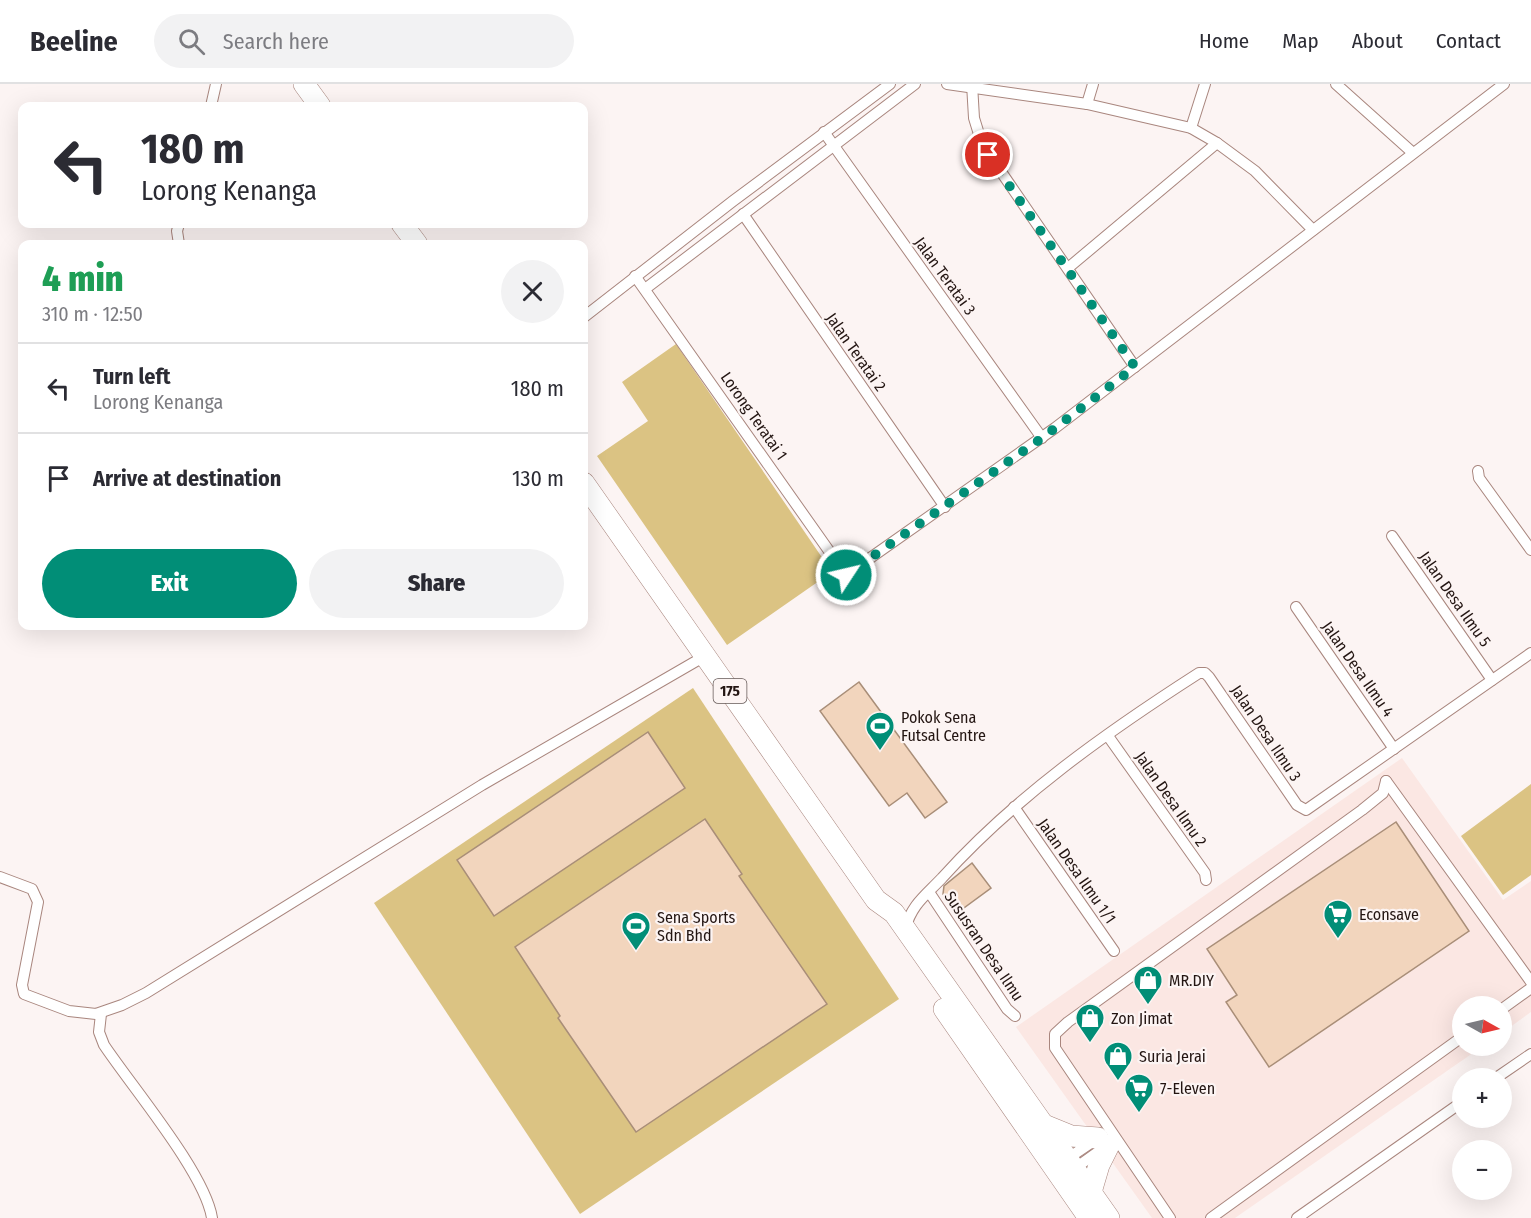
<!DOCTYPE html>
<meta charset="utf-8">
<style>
:root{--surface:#fff;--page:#f2f2f3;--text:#2b2b33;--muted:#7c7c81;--line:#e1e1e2;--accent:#018e77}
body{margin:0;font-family:"Fira Sans Condensed",sans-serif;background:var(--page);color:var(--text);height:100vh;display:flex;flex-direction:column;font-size:22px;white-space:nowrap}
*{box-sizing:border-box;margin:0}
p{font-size:20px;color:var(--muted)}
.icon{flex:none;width:33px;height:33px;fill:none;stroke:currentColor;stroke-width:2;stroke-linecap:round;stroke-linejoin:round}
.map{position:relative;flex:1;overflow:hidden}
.drawer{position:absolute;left:18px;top:156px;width:570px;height:390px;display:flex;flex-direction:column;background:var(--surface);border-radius:12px;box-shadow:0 6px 24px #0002}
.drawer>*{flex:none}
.top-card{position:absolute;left:18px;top:18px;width:570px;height:126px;border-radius:12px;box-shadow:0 6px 24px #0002;background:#fff;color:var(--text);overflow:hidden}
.needle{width:39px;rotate:98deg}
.controls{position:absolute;left:1452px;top:912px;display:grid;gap:12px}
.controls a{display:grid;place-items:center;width:60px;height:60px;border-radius:50%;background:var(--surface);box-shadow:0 6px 24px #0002;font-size:30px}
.pin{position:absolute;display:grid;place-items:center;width:51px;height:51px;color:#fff;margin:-26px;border:3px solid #fff;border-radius:50%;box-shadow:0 2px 6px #0007}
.me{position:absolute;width:66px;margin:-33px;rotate:55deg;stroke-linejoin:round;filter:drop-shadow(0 0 4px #0008)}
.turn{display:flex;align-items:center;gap:21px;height:126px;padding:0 24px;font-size:27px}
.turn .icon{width:78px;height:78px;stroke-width:2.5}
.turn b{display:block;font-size:42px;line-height:51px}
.round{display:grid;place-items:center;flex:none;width:63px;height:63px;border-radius:32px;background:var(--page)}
.overview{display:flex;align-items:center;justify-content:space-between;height:102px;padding:0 24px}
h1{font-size:36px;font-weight:800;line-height:45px;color:#1e9e55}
.cta{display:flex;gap:12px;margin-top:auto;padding:12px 24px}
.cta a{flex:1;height:69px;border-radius:36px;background:var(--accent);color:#fff;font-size:24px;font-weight:800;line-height:69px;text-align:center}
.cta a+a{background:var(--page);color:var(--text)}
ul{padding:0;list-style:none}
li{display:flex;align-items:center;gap:18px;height:90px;padding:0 24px;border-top:2px solid var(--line)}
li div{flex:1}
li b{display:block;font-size:22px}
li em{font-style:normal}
header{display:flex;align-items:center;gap:36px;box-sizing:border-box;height:84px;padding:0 30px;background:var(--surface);border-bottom:2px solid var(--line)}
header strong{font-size:28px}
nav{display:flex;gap:33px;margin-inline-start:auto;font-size:21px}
.search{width:420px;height:54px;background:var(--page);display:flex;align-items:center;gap:15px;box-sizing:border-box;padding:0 21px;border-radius:33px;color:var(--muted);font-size:22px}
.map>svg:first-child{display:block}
</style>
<header>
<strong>Beeline</strong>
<div class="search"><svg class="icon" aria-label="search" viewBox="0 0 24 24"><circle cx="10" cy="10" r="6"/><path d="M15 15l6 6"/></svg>Search here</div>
<nav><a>Home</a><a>Map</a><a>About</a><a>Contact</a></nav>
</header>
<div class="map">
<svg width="1531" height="1134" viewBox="0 0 1531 1134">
<rect width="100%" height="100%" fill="#fcf4f3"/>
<path fill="#fbe7e3" d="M1402 674 1503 816 1531 797V928L1502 949V922H1462V962H1483L1235 1134H1152L1016 943Z"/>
<g fill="#dbc383">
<path d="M676 260 832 488 727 561 597 372 648 337 622 298Z"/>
<path d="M693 604 899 915 580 1130 374 819Z"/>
<path d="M1531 700V791L1503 811 1461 752Z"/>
</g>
<g fill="#f2d5bd" stroke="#a98e78" stroke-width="1.5">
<path d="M859 598 947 718 925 734 907 709 889 722 820 627Z"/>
<path d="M648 648 685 704 494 832 457 776Z"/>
<path d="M705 735 742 790 739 792 827 920 636 1048 558 934 560 932 515 863Z"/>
<path d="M1396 738 1469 847 1269 983 1226 918 1237 911 1207 865Z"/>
<path d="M972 779 991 804 957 829 943 810 944 802Z"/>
</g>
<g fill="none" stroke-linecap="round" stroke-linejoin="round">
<g stroke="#a9867e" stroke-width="12">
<g id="street">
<path d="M947 0 1087 20 1191 44 1217 59 1255 87 1313 146"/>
<path d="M972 0 974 34 982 60 1135 283"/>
<path d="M1336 0 1413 69"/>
<path d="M1087 20 1093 0"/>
<path d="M211 22 216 0"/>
<path d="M1191 44 1205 0"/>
<path d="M824 48 1042 354"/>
<path d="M743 130 945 423"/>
<path d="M179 140 177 147 179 160"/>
<path d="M1068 184 1217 59"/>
<path d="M635 192 846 491 1055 344 1504 0"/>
<path d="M645 205 915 0"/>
<path d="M584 233 733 117 890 0"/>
<path d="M1478 387 1479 394 1531 466"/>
<path d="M1392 452 1492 596"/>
<path d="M1296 523 1394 665"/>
<path d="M1108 652 1205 789 1206 796"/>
<path d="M1386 697 1531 898"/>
<path d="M1014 723 1114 867"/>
<path d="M0 793 32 805 38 818 22 901 24 910 69 927 96 930 122 921 146 909 482 701 705 572"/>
<path d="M929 808 1007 925 1015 932"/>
<path d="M905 845C912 820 925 812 942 794 1015 713 1107 648 1199 589H1205L1209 593 1297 721 1306 726 1531 569"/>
<path d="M1502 925 1531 904"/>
<path d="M101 930 99 948 104 961C132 1003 205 1089 212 1134"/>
<path d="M1496 994 1531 970"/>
<path d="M1067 1075 1095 1056"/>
<path d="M1074 1085 1102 1065"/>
<path d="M1170 1134 1055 964V950L1068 938 1362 726 1383 709 1386 697"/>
<path d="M1211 1134 1462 953"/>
<path d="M1297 1134 1462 1018"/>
</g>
</g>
<g stroke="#a9867e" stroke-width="22">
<g id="highway">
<path d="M304 0 320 22"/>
<path d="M402 140 417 160"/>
<path d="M584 399 876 816 894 829 1109 1134"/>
<path d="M944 925 1089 1134"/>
<path d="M1044 1041 1071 1052 1098 1054"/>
<path d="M1091 1108 1099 1081 1109 1061"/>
</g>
</g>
<use href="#street" stroke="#fff" stroke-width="10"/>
<use href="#highway" stroke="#fff" stroke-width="21"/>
</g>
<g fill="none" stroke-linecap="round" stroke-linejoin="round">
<path stroke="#018e77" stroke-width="10" stroke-dasharray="0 18" d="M846 491 1042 354 1135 283 988 71"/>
</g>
<defs>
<g id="stadium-pin" transform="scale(1.5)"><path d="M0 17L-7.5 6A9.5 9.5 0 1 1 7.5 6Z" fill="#018e77" stroke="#fcf4f3"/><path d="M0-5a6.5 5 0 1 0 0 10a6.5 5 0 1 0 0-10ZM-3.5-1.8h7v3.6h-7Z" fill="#fff"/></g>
<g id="supermarket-pin" transform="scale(1.5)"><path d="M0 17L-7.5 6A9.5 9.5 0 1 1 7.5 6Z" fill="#018e77" stroke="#fcf4f3"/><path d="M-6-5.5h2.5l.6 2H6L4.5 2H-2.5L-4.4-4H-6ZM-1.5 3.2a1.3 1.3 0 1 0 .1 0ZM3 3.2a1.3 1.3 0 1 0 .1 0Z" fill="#fff"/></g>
<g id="shop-pin" transform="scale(1.5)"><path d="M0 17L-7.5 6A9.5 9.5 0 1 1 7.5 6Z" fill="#018e77" stroke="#fcf4f3"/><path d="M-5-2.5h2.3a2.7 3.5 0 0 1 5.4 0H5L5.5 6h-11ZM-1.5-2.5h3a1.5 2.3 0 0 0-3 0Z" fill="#fff"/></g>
</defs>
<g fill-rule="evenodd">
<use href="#stadium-pin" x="880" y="642"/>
<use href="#supermarket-pin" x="1338" y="830"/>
<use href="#stadium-pin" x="636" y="842"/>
<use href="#shop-pin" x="1148" y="896"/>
<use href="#shop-pin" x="1090" y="934"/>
<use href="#shop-pin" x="1118" y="972"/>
<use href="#supermarket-pin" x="1139" y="1004"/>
</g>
<g text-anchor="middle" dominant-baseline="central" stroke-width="4.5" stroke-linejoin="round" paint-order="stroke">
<rect fill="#fcf4f3" stroke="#645856" stroke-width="1.5" x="713.5" y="595" width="33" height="24" rx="4.5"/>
<g font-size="15" font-weight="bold" fill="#231512">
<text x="730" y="607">175</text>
</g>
<g font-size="16" fill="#231512" stroke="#fcf4f3">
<text transform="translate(945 192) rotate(54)">Jalan Teratai 3</text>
<text transform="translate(856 268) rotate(55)">Jalan Teratai 2</text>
<text transform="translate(754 332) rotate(55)">Lorong Teratai 1</text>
<text transform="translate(1455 515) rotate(55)">Jalan Desa Ilmu 5</text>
<text transform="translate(1358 585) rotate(55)">Jalan Desa Ilmu 4</text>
<text transform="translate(1266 649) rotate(56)">Jalan Desa Ilmu 3</text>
<text transform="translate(1171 715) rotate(55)">Jalan Desa Ilmu 2</text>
<text transform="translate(1077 787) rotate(55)">Jalan Desa Ilmu 1/1</text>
<text transform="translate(984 862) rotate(56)">Sususran Desa Ilmu</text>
</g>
<g font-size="16" fill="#231512" stroke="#fcf4f3" text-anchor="start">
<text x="901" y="633">Pokok Sena<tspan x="901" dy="18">Futsal Centre</tspan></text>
<text x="1359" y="830">Econsave</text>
<text x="657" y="833">Sena Sports<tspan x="657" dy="18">Sdn Bhd</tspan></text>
<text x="1169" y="896">MR.DIY</text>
<text x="1111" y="934">Zon Jimat</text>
<text x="1139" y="972">Suria Jerai</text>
<text x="1160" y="1004">7-Eleven</text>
</g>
</g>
</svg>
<div class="controls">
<a><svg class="needle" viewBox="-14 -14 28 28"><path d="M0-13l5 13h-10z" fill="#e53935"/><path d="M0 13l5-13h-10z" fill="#7c7c81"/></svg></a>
<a>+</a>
<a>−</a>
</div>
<div class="pin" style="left:988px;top:71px;background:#d93025"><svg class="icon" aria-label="arrive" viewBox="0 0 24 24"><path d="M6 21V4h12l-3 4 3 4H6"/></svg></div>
<svg class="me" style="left:846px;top:491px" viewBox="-20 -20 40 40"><circle r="17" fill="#018e77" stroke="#fff" stroke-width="3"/><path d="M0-11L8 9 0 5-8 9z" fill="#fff"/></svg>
<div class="top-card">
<div class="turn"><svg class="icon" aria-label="left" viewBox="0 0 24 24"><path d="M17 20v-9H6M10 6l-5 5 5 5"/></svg><div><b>180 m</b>Lorong Kenanga</div></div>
</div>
<section class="drawer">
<div class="overview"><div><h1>4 min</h1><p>310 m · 12:50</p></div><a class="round"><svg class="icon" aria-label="close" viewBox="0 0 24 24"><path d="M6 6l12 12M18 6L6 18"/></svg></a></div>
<ul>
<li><svg class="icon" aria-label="left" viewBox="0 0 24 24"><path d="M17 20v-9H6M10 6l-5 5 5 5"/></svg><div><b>Turn left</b><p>Lorong Kenanga</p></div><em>180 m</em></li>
<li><svg class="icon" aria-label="arrive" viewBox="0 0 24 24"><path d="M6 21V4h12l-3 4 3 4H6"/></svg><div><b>Arrive at destination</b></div><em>130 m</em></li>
</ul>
<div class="cta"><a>Exit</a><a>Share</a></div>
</section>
</div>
